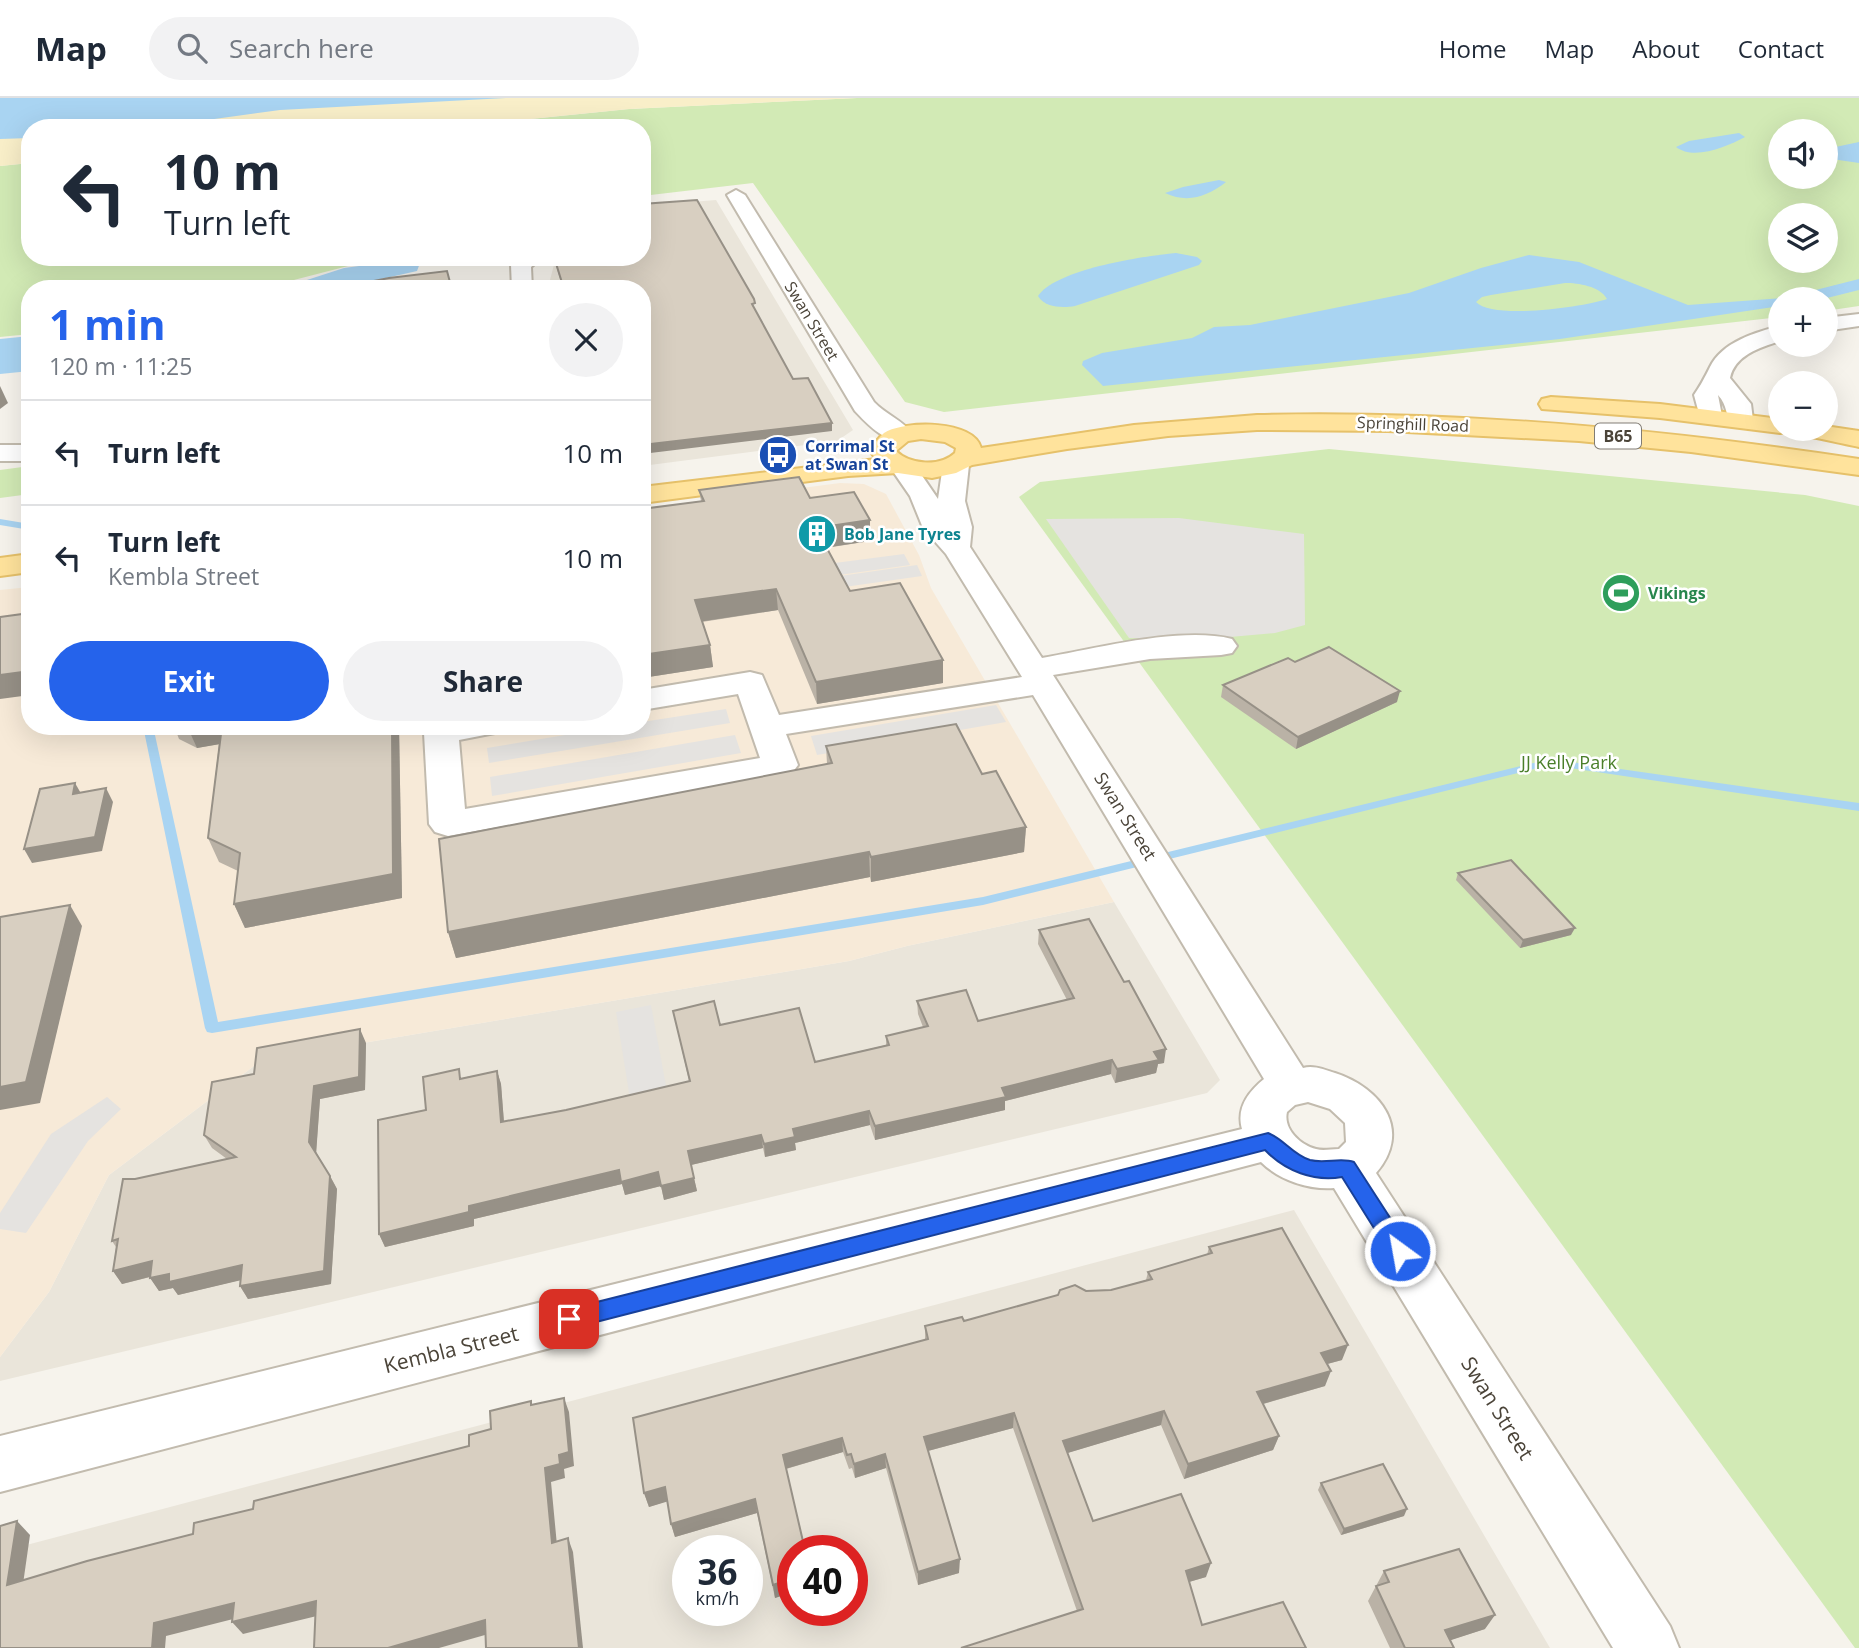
<!DOCTYPE html>
<meta charset="utf-8">
<style>
:root{--surface:#fff;--page:#f2f2f3;--text:#1f2937;--muted:#747a83;--line:#e0e1e3;--accent:#2563eb}
body{margin:0;font-family:"Open Sans",sans-serif;background:var(--page);color:var(--text);height:100vh;display:flex;flex-direction:column;font-size:26px;white-space:nowrap}
*{box-sizing:border-box;margin:0}
p{font-size:23px;color:var(--muted)}
.icon{flex:none;width:38px;height:38px;fill:none;stroke:currentColor;stroke-width:2;stroke-linecap:round;stroke-linejoin:round}
.map{position:relative;flex:1;overflow:hidden}
.sheet{position:absolute;left:21px;top:182px;width:630px;height:455px;display:flex;flex-direction:column;background:var(--surface);border-radius:28px;box-shadow:0 7px 28px #0002}
.sheet>*{flex:none}
.hud{position:absolute;left:21px;top:21px;width:630px;height:147px;border-radius:28px;box-shadow:0 7px 28px #0002;background:#fff;color:var(--text);overflow:hidden}
.buttons{position:absolute;left:1768px;top:21px;display:grid;gap:14px}
.buttons a{display:grid;place-items:center;width:70px;height:70px;border-radius:50%;background:var(--surface);box-shadow:0 7px 28px #0002;font-size:35px}
.speed{position:absolute;left:672px;top:1437px;display:flex;gap:14px;font-size:35px;font-weight:700;text-align:center}
.speed>*{display:grid;place-content:center;width:91px;height:91px;border-radius:50%;background:var(--surface);box-shadow:0 7px 28px #0002;line-height:1}
.speed small{font-size:18px;font-weight:400}
.speed .limit{border:10px solid #d22;background:#fff;color:#111}
.pin{position:absolute;display:grid;place-items:center;width:60px;height:60px;color:#fff;margin:-30px;border-radius:14px;box-shadow:0 4px 10px #0006}
.me{position:absolute;width:77px;margin:-38px;rotate:328deg;stroke-linejoin:round;filter:drop-shadow(0 0 5px #0008)}
.turn{display:flex;align-items:center;gap:24px;height:147px;padding:0 28px;font-size:32px}
.turn .icon{width:91px;height:91px;stroke-width:2.5}
.turn b{display:block;font-size:49px;line-height:60px}
.round{display:grid;place-items:center;flex:none;width:74px;height:74px;border-radius:37px;background:var(--page)}
.overview{display:flex;align-items:center;justify-content:space-between;height:119px;padding:0 28px}
h1{font-size:42px;font-weight:700;line-height:52px;color:var(--accent)}
.button{display:flex;gap:14px;margin-top:auto;padding:14px 28px}
.button a{flex:1;height:80px;border-radius:42px;background:var(--accent);color:#fff;font-size:28px;font-weight:700;line-height:80px;text-align:center}
.button a+a{background:var(--page);color:var(--text)}
ul{padding:0;list-style:none}
li{display:flex;align-items:center;gap:21px;height:105px;padding:0 28px;border-top:2px solid var(--line)}
li div{flex:1}
li b{display:block;font-size:26px}
li em{font-style:normal}
header{display:flex;align-items:center;gap:42px;box-sizing:border-box;height:98px;padding:0 35px;background:var(--surface);border-bottom:2px solid var(--line)}
header strong{font-size:33px}
nav{display:flex;gap:38px;margin-inline-start:auto;font-size:24px}
.search{width:490px;height:63px;background:var(--page);display:flex;align-items:center;gap:18px;box-sizing:border-box;padding:0 24px;border-radius:38px;color:var(--muted);font-size:26px}
.map>svg:first-child{display:block}
</style>
<header>
<strong>Map</strong>
<div class="search"><svg class="icon" aria-label="search" viewBox="0 0 24 24"><circle cx="10" cy="10" r="6"/><path d="M15 15l6 6"/></svg>Search here</div>
<nav><a>Home</a><a>Map</a><a>About</a><a>Contact</a></nav>
</header>
<div class="map">
<svg width="1859" height="1550" viewBox="0 0 1859 1550">
<rect width="100%" height="100%" fill="#f6f3ec"/>
<g fill="#eae5da" fill-rule="evenodd">
<path d="M716 102 853 332 837 343 642 368V191H552L550 182 556 159H642V108Z"/>
<path d="M1114 804 1220 982 1207 995 0 1283V1259L49 1194 109 1077 262 962 849 863 907 848Z"/>
<path d="M1294 1112 1550 1550H0V1454ZM688 1452H747V1512H688ZM793 1452H852V1512H793Z"/>
</g>
<path fill="#f7ead8" d="M840 385 864 386 886 396 919 457 931 490 1114 804 907 848 849 863 262 962 109 1077 49 1194 0 1259V492L30 489V628H642V411Z"/>
<g fill="#d2eab5" fill-rule="evenodd">
<path d="M857 0H1859V208L1825 213V201H1780V219L944 314 905 304 753 85 642 98V30H440L629 11ZM1780 33H1825V79H1780ZM1780 117H1825V163H1780Z"/>
<path d="M30 65V159H383L259 191H30V236L0 239V68Z"/>
<path d="M1329 351 1805 397 1859 408V1550H1855L1019 399 1040 384Z"/>
<path d="M30 368V396L0 400V372Z"/>
</g>
<path fill="#f9efc9" d="M169 0H857L629 11 440 30H30V65L0 68V12Z"/>
<g fill="#e5e3e0">
<path d="M1179 420 1304 436 1305 527 1275 535 1196 542 1129 540 1046 421Z"/>
<path d="M904 456 910 467 832 478 827 466Z"/>
<path d="M917 467 922 478 816 493 812 482Z"/>
<path d="M996 607 1006 624 817 657 811 638Z"/>
<path d="M726 611 730 625 489 665 487 650 619 628H642V624Z"/>
<path d="M735 637 741 655 492 698 490 679Z"/>
<path d="M651 907 667 993 630 1001 616 914Z"/>
<path d="M107 999 121 1011 88 1043 26 1135 0 1131V1115L51 1036Z"/>
</g>
<g fill="#a9d4f2" fill-rule="evenodd">
<path d="M0 0H506L280 12 149 30H30V40L0 41Z"/>
<path d="M1739 35 1745 39C1728 48 1694 63 1676 49L1689 43Z"/>
<path d="M1859 44V65L1825 60 1826 51Z"/>
<path d="M1219 82 1226 84C1208 98 1188 106 1165 95L1183 89Z"/>
<path d="M1176 155 1197 159 1202 163 1199 167 1075 208C1063 210 1045 210 1038 198 1056 171 1144 158 1176 155Z"/>
<path d="M1529 157 1579 164 1688 207 1784 200 1859 181V192L1823 201H1780V208L1560 241 1103 288 1082 267 1083 263 1102 255 1192 240 1214 229 1250 227 1409 195 1481 170ZM1565 185C1578 185 1600 188 1607 201 1584 209 1492 222 1476 204L1482 199 1491 197Z"/>
<path d="M404 162 420 165 417 173 337 191H279L344 170Z"/>
<path d="M30 238V273L0 276V241Z"/>
</g>
<g fill="none" stroke-linecap="round" stroke-linejoin="round">
<g fill="#a9d4f2" fill-rule="evenodd">
<path d="M0 421 30 426V432L0 427Z"/>
<path d="M143 628H153L218 924 983 799 1550 661 1859 705V713L1550 667 983 807 212 935 207 934 205 930Z"/>
</g>
<g stroke="#c2bbae" stroke-width="4">
<g id="minor">
<path d="M736 92 745 97 874 304C885 316 904 323 914 337L910 342C888 348 869 328 855 313L727 97Z"/>
<path d="M519 159H543L531 169 532 191H512L511 167Z"/>
<path d="M1859 216V228L1825 233V220Z"/>
<path d="M1780 228V243C1759 250 1735 257 1730 280L1751 306 1753 322 1750 327 1741 329 1732 327C1725 317 1728 308 1718 297L1722 318 1719 323 1710 325 1701 323 1694 297C1701 287 1705 279 1710 269 1722 244 1756 234 1780 228Z"/>
<rect x="0" y="347" width="30" height="16"/>
<path d="M956 359 965 361 969 367 965 403 972 429 970 449 1042 560C1095 551 1180 528 1232 541L1237 548 1232 555 1221 557 1150 561 1053 577 1303 970C1314 967 1325 972 1335 975 1381 990 1413 1032 1376 1075L1670 1528 1679 1550H1613L1334 1090C1309 1092 1279 1082 1261 1064L0 1394V1338L1242 1031C1236 1010 1248 994 1264 981L1033 597 786 636 798 667 792 675 780 678 448 738 435 734 429 726 424 635 429 628H500L495 635 459 642 465 711 760 660 738 596 642 612V592L750 574 762 577 779 617 1022 579 946 456 923 430 910 398 890 369 894 363 903 361 912 363 938 401 943 367 947 361ZM1308 1004 1330 1011 1345 1025 1346 1044 1339 1051C1331 1051 1323 1053 1316 1051 1300 1047 1283 1031 1287 1014L1295 1007Z"/>
</g>
</g>
<g stroke="#e6c16a" stroke-width="4">
<g id="major">
<path d="M1551 299 1660 306 1780 321V331H1825V328L1859 333V349C1843 346 1790 333 1780 335L1660 320 1542 311 1539 306 1542 301Z"/>
<path d="M1257 317C1458 312 1660 331 1859 361V377L1691 354 1579 343 1388 333 1257 332 1168 338 1067 351 972 367 956 375 932 380 898 375 848 378 642 405V389L876 361 870 353C874 346 878 340 884 335 905 322 974 322 981 350L1134 327ZM921 341 945 344 956 350 955 355C940 369 910 367 896 353L908 343Z"/>
<path d="M30 456V474L0 478V460Z"/>
</g>
</g>
<use href="#minor" fill="#fff" fill-rule="evenodd"/>
<use href="#major" fill="#ffe39c" fill-rule="evenodd"/>
</g>
<g fill="#bab2a6">
<path d="M549 159H642L755 212 793 281 832 333 642 191H563L554 161Z"/>
<path d="M699 392 810 400 870 443 826 450 850 493 943 562V585L817 606 778 512 702 524 710 547 713 569 642 580V411L701 403Z"/>
<path d="M1295 564 1397 604 1296 651 1221 599 1223 587Z"/>
<path d="M174 628H399L402 800 245 830 234 806 238 773 219 764 208 740 219 646 197 650 179 641Z"/>
<path d="M826 648 982 676 1026 729 1024 754 871 784 870 779 456 860 448 834 827 666Z"/>
<path d="M1458 775 1571 837 1520 850 1456 782Z"/>
<path d="M1039 832 1164 965 1158 966 1156 975 1115 985 1111 976 1005 1003V1012L875 1042 870 1027 795 1045 796 1052 765 1059 763 1050 691 1067 697 1093 664 1102 661 1088 625 1097 622 1086 474 1121V1128L385 1149 379 1136 426 1012 462 980 497 973 501 986 504 1024 566 1012 689 983 673 913 720 927 815 964 886 947V938L923 929 918 916 917 903 978 923 1067 902 1038 846Z"/>
<path d="M366 945 365 992 320 1001 316 1054 330 1078 337 1091 331 1186 248 1201 240 1188V1182L178 1197 173 1190 159 1193 150 1179 122 1186 113 1173 116 1149 112 1143 135 1081 227 1061 212 1050 204 1037 254 976Z"/>
<path d="M1209 1149 1342 1262 1327 1266 1325 1288 1263 1306 1279 1338 1273 1352 1184 1381 1161 1327 1067 1355 1093 1423 1206 1479 1189 1484 1202 1527 1306 1550 1077 1513 1013 1330 928 1353 959 1475 918 1487 886 1370 855 1380 852 1370 849 1371 843 1354 786 1371 793 1452V1494L775 1500 757 1415 675 1439 671 1426 667 1403 649 1409 644 1395 925 1242V1228L964 1223 1086 1193 1111 1192 1146 1182 1148 1174 1207 1157Z"/>
<path d="M1321 1385 1404 1418 1341 1437 1318 1392Z"/>
<path d="M1384 1473 1485 1531 1450 1542 1454 1550H1390L1368 1503Z"/>
</g>
<g fill="#979187">
<path d="M0 288 8 305 0 311Z"/>
<path d="M832 325V333L642 356V347Z"/>
<path d="M870 422V443L817 451 816 430Z"/>
<path d="M776 491 778 512 698 524 695 502Z"/>
<path d="M710 547 713 569 642 580V557Z"/>
<path d="M943 562V585L817 606 816 584Z"/>
<path d="M30 573V597L0 601V577Z"/>
<path d="M1400 593 1397 604 1296 651 1298 639Z"/>
<path d="M187 628H225L232 644 197 650Z"/>
<path d="M392 628H399L402 800 245 830 234 806Z"/>
<path d="M75 685 83 699 73 696Z"/>
<path d="M106 690 113 704 102 753 32 765 24 751Z"/>
<path d="M1026 729 1024 754 871 784V759Z"/>
<path d="M869 754 870 779 456 860 448 834Z"/>
<path d="M70 807 82 828 40 1005 0 1012V989Z"/>
<path d="M1575 830 1571 837 1520 850 1523 842Z"/>
<path d="M360 931 366 945 365 992 320 1001 316 1057 309 1044 314 988Z"/>
<path d="M1166 951 1164 965 1158 966 1156 975 1115 985 1117 971 1154 954Z"/>
<path d="M1112 962 1111 976 1005 1003V1012L875 1042V1028L1002 990Z"/>
<path d="M497 973 501 986 505 1038 501 1024Z"/>
<path d="M869 1013 870 1027 795 1045 796 1052 765 1059 764 1046 793 1031Z"/>
<path d="M761 1037 763 1050 691 1067 688 1053Z"/>
<path d="M619 1072 658 1074 661 1088 625 1097 622 1086 474 1121V1128L385 1149 379 1136 469 1108Z"/>
<path d="M330 1078 337 1091 331 1186 248 1201 240 1188Z"/>
<path d="M694 1080 697 1093 664 1102 661 1088Z"/>
<path d="M152 1163 161 1176 122 1186 113 1173Z"/>
<path d="M242 1167 250 1180 178 1197 173 1190 159 1193 150 1180 169 1176Z"/>
<path d="M1348 1247 1342 1262 1316 1269 1321 1255Z"/>
<path d="M1331 1273 1325 1288 1252 1309 1257 1294Z"/>
<path d="M564 1300 569 1314 574 1368 564 1371 565 1380 551 1384 558 1458 552 1445 545 1370Z"/>
<path d="M1164 1313 1161 1327 1061 1357 1063 1343Z"/>
<path d="M1014 1315 1013 1330 924 1354V1339Z"/>
<path d="M1279 1338 1273 1352 1184 1381 1188 1366Z"/>
<path d="M842 1340 843 1354 785 1371 783 1357Z"/>
<path d="M885 1356 886 1370 855 1380 854 1366Z"/>
<path d="M665 1389 669 1403 649 1409 644 1395Z"/>
<path d="M755 1401 757 1415 675 1439 671 1426Z"/>
<path d="M1407 1411 1404 1418 1341 1437 1344 1431Z"/>
<path d="M17 1423 30 1437 21 1500 7 1487Z"/>
<path d="M568 1440 573 1454 583 1550H579Z"/>
<path d="M960 1461 959 1475 918 1487V1474Z"/>
<path d="M1211 1465 1206 1479 1182 1486 1186 1473Z"/>
<path d="M793 1480V1494L775 1500 773 1487Z"/>
<path d="M316 1503 325 1516 243 1536 232 1524Z"/>
<path d="M234 1505 245 1518 166 1538 165 1550H152L154 1525Z"/>
<path d="M1495 1517 1485 1531 1436 1547 1445 1532Z"/>
<path d="M485 1522 492 1535 439 1550H388Z"/>
</g>
<g fill="#d8cfc1" stroke="#979187" stroke-width="2">
<path d="M697 102 754 201 755 205 752 206 793 281 808 280 832 325 642 347V191H564L554 159H642V106Z"/>
<path d="M447 173 451 188 457 185 458 191H333L389 180Z"/>
<path d="M799 379 810 400 854 394 870 422 816 430 850 493 900 485 943 562 816 584 776 491 695 502 710 547 642 557V411L704 403 699 392Z"/>
<path d="M30 515V573L0 577V519Z"/>
<path d="M1329 549 1400 593 1298 639 1223 587 1288 560 1295 564Z"/>
<path d="M956 626 982 676 996 673 1026 729 871 759 869 754 448 834 439 741 832 665 826 648Z"/>
<path d="M222 628H392L393 776 234 806 240 755 208 740Z"/>
<path d="M75 685 73 696 106 690 95 739 24 751 40 691Z"/>
<path d="M1511 762 1575 830 1523 842 1458 775Z"/>
<path d="M70 807 26 984 0 989V819Z"/>
<path d="M1089 821 1124 884 1129 883 1166 951 1154 954 1159 962 1117 971 1112 962 1002 990 1006 999 875 1028 869 1013 793 1031 795 1039 764 1046 761 1037 688 1053 694 1080 661 1088 658 1074 621 1084 619 1072 469 1108V1114L379 1136 378 1022 426 1012 423 979 459 971 460 981 497 973 501 1024 566 1012 690 983 673 913 714 903 720 927 799 910 815 964 889 947 886 938 928 928 917 903 966 892 978 923 1074 900 1039 832Z"/>
<path d="M360 931 359 979 314 988 309 1044 330 1078 324 1173 240 1188 242 1167 169 1184V1176L150 1180 152 1163 113 1173 118 1141 112 1143 123 1081H135L236 1059 204 1037 212 984 254 976 257 950Z"/>
<path d="M1282 1130 1348 1247 1321 1255 1331 1273 1257 1294 1279 1338 1188 1366 1164 1313 1063 1343 1093 1423 1181 1396 1211 1465 1186 1473 1202 1527 1283 1504 1306 1550H961L1083 1511 1014 1315 924 1339 960 1461 918 1474 885 1356 854 1366 851 1356 847 1357 842 1340 783 1357 805 1452H793V1480L773 1487 755 1401 671 1426 665 1389 644 1395 633 1320 928 1241 925 1228 962 1219 964 1223 1058 1197 1060 1192 1075 1187 1086 1193 1111 1192 1152 1181 1148 1174 1212 1155 1209 1149Z"/>
<path d="M564 1300 569 1354 559 1357 560 1366 545 1370 552 1445 568 1440 579 1550H486L485 1522 388 1550H314L316 1503 232 1524 234 1505 154 1525 152 1550H0V1428L17 1423 7 1487 87 1463 193 1436 194 1425 253 1411 254 1403 469 1348V1337L491 1331 490 1313 531 1303V1307Z"/>
<path d="M1383 1366 1407 1411 1344 1431 1321 1385Z"/>
<path d="M1459 1451 1495 1517 1445 1532 1454 1550H1405L1376 1488 1389 1484 1384 1473Z"/>
</g>
<path fill="#2563eb" stroke="#184099" stroke-width="2" d="M1268 1035C1284 1041 1293 1057 1310 1062 1325 1066 1341 1059 1354 1064L1407 1146 1410 1153 1407 1159 1400 1162 1392 1159 1342 1079C1314 1084 1285 1073 1265 1052L569 1231 562 1228 559 1221 562 1214 569 1211Z"/>
<defs>
<g id="bus-disc" transform="scale(2.0125)"><circle r="9.5" fill="#1a4fb4" stroke="#fff"/><path d="M-5-6H5V4H4V6H2V4H-2V6H-4V4H-5ZM-3.5-4V0h7V-4ZM-3.5 1.2v1.5H-2V1.2ZM2 1.2v1.5H3.5V1.2Z" fill="#fff"/></g>
<g id="building-disc" transform="scale(2.0125)"><circle r="9.5" fill="#0f9aa8" stroke="#fff"/><path d="M-4-6H4V6H1V3H-1V6H-4ZM-2.5-4.3h1.7v1.8h-1.7ZM.8-4.3h1.7v1.8H.8ZM-2.5-1h1.7V.8h-1.7ZM.8-1h1.7V.8H.8Z" fill="#fff"/></g>
<g id="stadium-disc" transform="scale(2.0125)"><circle r="9.5" fill="#2e9e5b" stroke="#fff"/><path d="M0-5a6.5 5 0 1 0 0 10a6.5 5 0 1 0 0-10ZM-3.5-1.8h7v3.6h-7Z" fill="#fff"/></g>
</defs>
<g fill-rule="evenodd">
<use href="#bus-disc" x="778" y="357"/>
<use href="#building-disc" x="817" y="436"/>
<use href="#stadium-disc" x="1621" y="495"/>
</g>
<g text-anchor="middle" dominant-baseline="central" stroke-width="5" stroke-linejoin="round" paint-order="stroke">
<g font-size="16" fill="#4b4439" stroke="#fff">
<text transform="translate(812 223) rotate(59)">Swan Street</text>
<text transform="translate(1413 326) rotate(2)">Springhill Road</text>
</g>
<rect fill="#fff" stroke="#817c74" stroke-width="2" x="1595" y="325.5" width="46" height="25" rx="5"/>
<g font-size="16" font-weight="bold" fill="#4b4439">
<text x="1618" y="338">B65</text>
</g>
<g font-size="16" font-weight="bold" fill="#164399" stroke="#fff" text-anchor="start">
<text x="805" y="348">Corrimal St<tspan x="805" dy="18">at Swan St</tspan></text>
</g>
<g font-size="16" font-weight="bold" fill="#0d838f" stroke="#fff" text-anchor="start">
<text x="844" y="436">Bob Jane Tyres</text>
</g>
<g font-size="16" font-weight="bold" fill="#27864d" stroke="#fff" text-anchor="start">
<text x="1648" y="495">Vikings</text>
</g>
<g font-size="18" fill="#4a7f2a" stroke="#fff">
<text x="1569" y="664">JJ Kelly Park</text>
</g>
<g font-size="18" fill="#4b4439" stroke="#fff">
<text transform="translate(1126 718) rotate(58)">Swan Street</text>
</g>
<g font-size="21" fill="#4b4439" stroke="#fff">
<text transform="translate(451 1251) rotate(-14)">Kembla Street</text>
<text transform="translate(1498 1310) rotate(58)">Swan Street</text>
</g>
</g>
</svg>
<div class="buttons">
<a><svg class="icon" aria-label="sound" viewBox="0 0 24 24"><path d="M4 9h4l5-4v14l-5-4H4zM17 9q2 3 0 6"/></svg></a>
<a><svg class="icon" aria-label="layers" viewBox="0 0 24 24"><path d="M12 4l9 5-9 5-9-5zM3 14l9 5 9-5"/></svg></a>
<a>+</a>
<a>−</a>
</div>
<div class="speed"><div>36<small>km/h</small></div><div class="limit">40</div></div>
<div class="pin" style="left:569px;top:1221px;background:#d93025"><svg class="icon" aria-label="arrive" viewBox="0 0 24 24"><path d="M6 21V4h12l-3 4 3 4H6"/></svg></div>
<svg class="me" style="left:1400px;top:1153px" viewBox="-20 -20 40 40"><circle r="17" fill="#2563eb" stroke="#fff" stroke-width="3"/><path d="M0-11L8 9 0 5-8 9z" fill="#fff"/></svg>
<div class="hud">
<div class="turn"><svg class="icon" aria-label="left" viewBox="0 0 24 24"><path d="M17 20v-9H6M10 6l-5 5 5 5"/></svg><div><b>10 m</b>Turn left</div></div>
</div>
<section class="sheet">
<div class="overview"><div><h1>1 min</h1><p>120 m · 11:25</p></div><a class="round"><svg class="icon" aria-label="close" viewBox="0 0 24 24"><path d="M6 6l12 12M18 6L6 18"/></svg></a></div>
<ul>
<li><svg class="icon" aria-label="left" viewBox="0 0 24 24"><path d="M17 20v-9H6M10 6l-5 5 5 5"/></svg><div><b>Turn left</b></div><em>10 m</em></li>
<li><svg class="icon" aria-label="left" viewBox="0 0 24 24"><path d="M17 20v-9H6M10 6l-5 5 5 5"/></svg><div><b>Turn left</b><p>Kembla Street</p></div><em>10 m</em></li>
</ul>
<div class="button"><a>Exit</a><a>Share</a></div>
</section>
</div>
